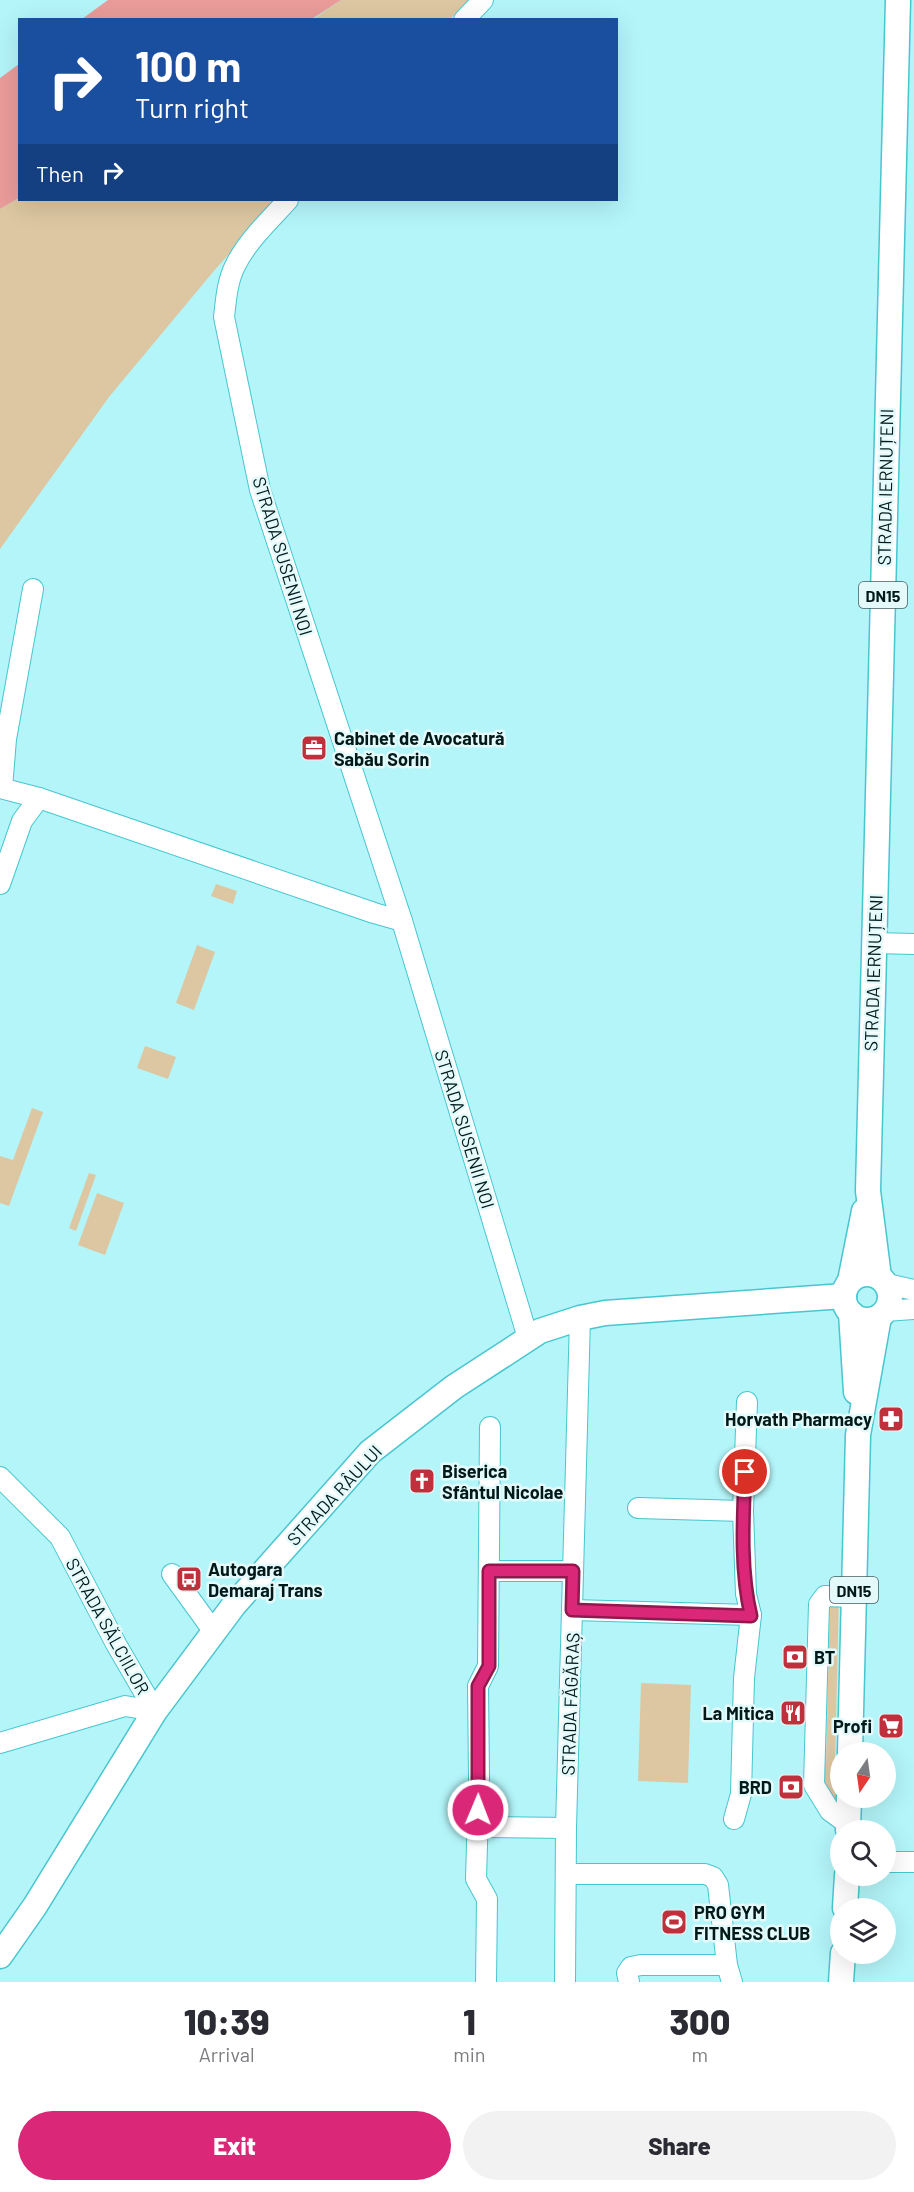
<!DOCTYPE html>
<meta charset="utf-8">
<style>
:root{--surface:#fff;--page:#f2f2f3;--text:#2b2b33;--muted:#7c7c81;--accent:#db2777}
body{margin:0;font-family:Barlow,sans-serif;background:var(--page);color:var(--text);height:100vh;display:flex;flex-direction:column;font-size:22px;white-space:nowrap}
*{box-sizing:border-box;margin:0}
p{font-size:20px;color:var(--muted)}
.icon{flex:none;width:33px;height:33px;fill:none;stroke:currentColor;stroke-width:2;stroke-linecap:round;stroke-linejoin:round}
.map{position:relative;height:1982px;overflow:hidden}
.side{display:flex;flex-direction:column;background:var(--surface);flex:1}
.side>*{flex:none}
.top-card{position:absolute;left:18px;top:18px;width:600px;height:183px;border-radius:0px;box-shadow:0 6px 24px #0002;background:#1a4fa0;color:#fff;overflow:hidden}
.needle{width:39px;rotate:193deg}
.buttons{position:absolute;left:830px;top:1742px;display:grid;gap:12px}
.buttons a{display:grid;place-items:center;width:66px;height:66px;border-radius:50%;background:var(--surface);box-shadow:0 6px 24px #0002;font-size:30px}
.pin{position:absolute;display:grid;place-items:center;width:51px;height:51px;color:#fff;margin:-26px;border:3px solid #fff;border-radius:50%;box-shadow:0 2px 6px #0007}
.me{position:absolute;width:66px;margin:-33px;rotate:1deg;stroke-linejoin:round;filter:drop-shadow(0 0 4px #0008)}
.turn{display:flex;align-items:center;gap:21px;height:126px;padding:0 18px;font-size:27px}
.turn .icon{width:78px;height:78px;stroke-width:2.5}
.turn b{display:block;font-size:42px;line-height:51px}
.then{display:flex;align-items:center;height:57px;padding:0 18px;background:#0003;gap:12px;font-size:22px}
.eta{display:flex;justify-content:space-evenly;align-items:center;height:102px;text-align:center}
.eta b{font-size:36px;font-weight:800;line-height:42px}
.primary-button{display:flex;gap:12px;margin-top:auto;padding:12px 18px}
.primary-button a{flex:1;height:69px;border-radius:36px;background:var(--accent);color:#fff;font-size:24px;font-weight:800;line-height:69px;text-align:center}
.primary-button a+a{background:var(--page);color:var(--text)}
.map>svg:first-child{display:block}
</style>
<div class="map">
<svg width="914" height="1982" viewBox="0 0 914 1982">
<rect width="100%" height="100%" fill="#b3f5f9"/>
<g fill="#ddc7a2">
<path d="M341 0H469L450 19 312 20Z"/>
<path d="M19 198 20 200H277L213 272 109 397 0 549V209Z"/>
<path d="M216 884 237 891 233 904 211 896Z"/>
<path d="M197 945 215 952 194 1010 176 1003Z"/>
<path d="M145 1046 176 1057 168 1079 137 1068Z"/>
<path d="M32 1108 43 1112 9 1206 0 1203V1156L13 1160Z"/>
<path d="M89 1173 96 1175 76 1231 69 1228Z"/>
<path d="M97 1193 124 1203 105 1255 78 1245Z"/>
<path d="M830 1596 839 1597 835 1763 840 1764V1797H849L830 1811 814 1763H826Z"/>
<path d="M641 1683 691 1685 688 1783 638 1781Z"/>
</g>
<g fill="#e99c9a">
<path d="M108 0H341L312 19H82Z"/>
<path d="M19 64V198L0 209V78Z"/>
</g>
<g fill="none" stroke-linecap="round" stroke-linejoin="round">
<g stroke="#48c6cf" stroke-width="22">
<g id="minor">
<path d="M464 20 483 0"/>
<path d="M288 200C270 220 247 241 235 266 227 282 226 300 224 317L260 490 402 921 528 1338"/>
<path d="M0 788 39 798 374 913 402 921"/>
<path d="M2 788 6 739 33 589"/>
<path d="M0 884 22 821 39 798"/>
<path d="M874 943 914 944"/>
<path d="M887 1284 914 1290"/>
<path d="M885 1311 914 1309"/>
<path d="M0 1477 60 1537 116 1644 155 1711"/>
<path d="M638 1508 743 1511"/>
<path d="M489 1571H573"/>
<path d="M172 1574 214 1632"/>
<path d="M572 1610 751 1615"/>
<path d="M0 1743 125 1706 155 1711"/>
<path d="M734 1819 741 1794 744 1678 751 1615 746 1594 743 1511 747 1402"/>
<path d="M848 1824 830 1811 814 1785 819 1604 825 1596 854 1597"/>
<path d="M478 1827 566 1828"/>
<path d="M885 1862H914"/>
<path d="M566 1874H705L713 1877 718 1885 727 1965 732 1982"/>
<path d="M486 1982 487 1899 476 1879 479 1777 478 1686 488 1666 490 1427"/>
<path d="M565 1982 566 1828 580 1318"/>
<path d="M629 1982 627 1973 631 1967 641 1965H727"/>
</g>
</g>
<g stroke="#48c6cf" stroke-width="27">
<g id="major">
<circle cx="867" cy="1297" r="23"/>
<path d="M879 1277 868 1191 898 0"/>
<path d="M850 1281 864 1211"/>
<path d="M851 1313 856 1392"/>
<path d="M850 1752 858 1435 879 1317"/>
<path d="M848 1830 849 1797"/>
<path d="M845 1908 847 1875"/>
<path d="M0 1956 35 1906 155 1711 234 1605 370 1452 454 1387 540 1331 580 1318 605 1313 844 1296"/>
<path d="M841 1982 843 1953"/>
</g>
</g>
<use href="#minor" stroke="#fff" stroke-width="20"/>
<use href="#major" stroke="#fff" stroke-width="24"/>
</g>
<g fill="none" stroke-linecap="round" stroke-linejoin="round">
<g stroke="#8e194d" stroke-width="15">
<path id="route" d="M478 1810V1686L489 1666V1571H573L572 1610 751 1616C740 1570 743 1519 745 1472"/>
</g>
<use href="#route" stroke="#db2777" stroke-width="10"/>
</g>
<defs>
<g id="office-square" transform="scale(1.35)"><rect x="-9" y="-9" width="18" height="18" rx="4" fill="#c0303c" stroke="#e4f9fa"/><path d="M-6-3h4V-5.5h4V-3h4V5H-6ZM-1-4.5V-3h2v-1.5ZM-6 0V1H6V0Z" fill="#fff"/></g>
<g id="pharmacy-square" transform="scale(1.35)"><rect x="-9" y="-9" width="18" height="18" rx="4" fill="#c0303c" stroke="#e4f9fa"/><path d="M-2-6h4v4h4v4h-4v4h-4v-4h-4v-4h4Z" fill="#fff"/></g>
<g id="church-square" transform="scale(1.35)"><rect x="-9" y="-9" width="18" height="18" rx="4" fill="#c0303c" stroke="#e4f9fa"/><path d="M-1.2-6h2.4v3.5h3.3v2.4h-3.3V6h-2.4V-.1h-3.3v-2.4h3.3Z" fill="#fff"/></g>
<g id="bus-square" transform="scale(1.35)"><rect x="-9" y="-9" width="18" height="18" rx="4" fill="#c0303c" stroke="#e4f9fa"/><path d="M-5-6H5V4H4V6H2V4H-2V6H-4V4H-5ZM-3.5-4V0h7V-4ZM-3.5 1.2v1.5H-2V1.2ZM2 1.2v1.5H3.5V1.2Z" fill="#fff"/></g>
<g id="bank-square" transform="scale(1.35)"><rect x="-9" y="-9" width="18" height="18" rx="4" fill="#c0303c" stroke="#e4f9fa"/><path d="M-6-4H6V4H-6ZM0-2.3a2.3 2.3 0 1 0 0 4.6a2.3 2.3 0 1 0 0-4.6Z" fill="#fff"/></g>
<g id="restaurant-square" transform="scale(1.35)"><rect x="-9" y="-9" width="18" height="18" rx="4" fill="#c0303c" stroke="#e4f9fa"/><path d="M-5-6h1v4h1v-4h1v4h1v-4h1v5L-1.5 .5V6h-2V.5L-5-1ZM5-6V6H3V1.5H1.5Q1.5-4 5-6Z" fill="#fff"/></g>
<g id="supermarket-square" transform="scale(1.35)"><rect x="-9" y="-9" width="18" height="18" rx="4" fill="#c0303c" stroke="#e4f9fa"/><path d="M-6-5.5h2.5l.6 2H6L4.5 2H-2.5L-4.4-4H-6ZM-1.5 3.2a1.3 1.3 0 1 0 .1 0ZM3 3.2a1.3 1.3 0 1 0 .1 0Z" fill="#fff"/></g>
<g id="stadium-square" transform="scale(1.35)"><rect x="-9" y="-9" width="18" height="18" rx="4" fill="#c0303c" stroke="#e4f9fa"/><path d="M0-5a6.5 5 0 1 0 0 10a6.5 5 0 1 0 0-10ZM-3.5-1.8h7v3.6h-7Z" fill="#fff"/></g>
</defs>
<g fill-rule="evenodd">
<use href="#office-square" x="314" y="748"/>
<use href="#pharmacy-square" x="891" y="1419"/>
<use href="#church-square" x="422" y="1481"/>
<use href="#bus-square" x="189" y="1579"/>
<use href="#bank-square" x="795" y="1657"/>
<use href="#restaurant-square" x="793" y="1713"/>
<use href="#supermarket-square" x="891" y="1726"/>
<use href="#bank-square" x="791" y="1787"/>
<use href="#stadium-square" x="674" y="1922"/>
</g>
<g text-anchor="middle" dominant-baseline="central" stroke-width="5" stroke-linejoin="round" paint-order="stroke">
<g fill="#e4f9fa" stroke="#445c5e" stroke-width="1.5">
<rect x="859" y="582" width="48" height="26" rx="4.5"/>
<rect x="830" y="1577" width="48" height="26" rx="4.5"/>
</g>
<g font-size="16" font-weight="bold" fill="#00191b">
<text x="883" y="595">DN15</text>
<text x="854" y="1590">DN15</text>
</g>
<g font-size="18" fill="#00191b" stroke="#e4f9fa">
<text transform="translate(885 487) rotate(-89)">STRADA IERNUȚENI</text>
<text transform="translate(283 556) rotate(73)">STRADA SUSENII NOI</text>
<text transform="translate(873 973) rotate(-88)">STRADA IERNUȚENI</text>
<text transform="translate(465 1129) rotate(73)">STRADA SUSENII NOI</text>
<text transform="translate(334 1495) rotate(-47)">STRADA RÂULUI</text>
<text transform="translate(108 1626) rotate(61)">STRADA SĂLCIILOR</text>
<text transform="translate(570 1704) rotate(-88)">STRADA FĂGĂRAȘ</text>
</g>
<g font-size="18" font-weight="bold" fill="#00191b" stroke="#e4f9fa" text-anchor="start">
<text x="334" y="738">Cabinet de Avocatură<tspan x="334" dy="21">Sabău Sorin</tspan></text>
<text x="872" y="1419" text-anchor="end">Horvath Pharmacy</text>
<text x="442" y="1471">Biserica<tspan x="442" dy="21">Sfântul Nicolae</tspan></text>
<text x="208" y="1569">Autogara<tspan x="208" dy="21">Demaraj Trans</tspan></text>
<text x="814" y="1657">BT</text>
<text x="774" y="1713" text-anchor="end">La Mitica</text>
<text x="872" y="1726" text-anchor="end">Profi</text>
<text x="772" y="1787" text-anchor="end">BRD</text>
<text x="694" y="1912">PRO GYM<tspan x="694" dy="21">FITNESS CLUB</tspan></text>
</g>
</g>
</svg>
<div class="buttons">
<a><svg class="needle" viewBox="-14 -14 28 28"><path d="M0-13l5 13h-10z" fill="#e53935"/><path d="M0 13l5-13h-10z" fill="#7c7c81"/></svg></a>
<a><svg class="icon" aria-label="search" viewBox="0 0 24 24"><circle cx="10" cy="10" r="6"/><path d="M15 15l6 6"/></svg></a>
<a><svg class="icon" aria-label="layers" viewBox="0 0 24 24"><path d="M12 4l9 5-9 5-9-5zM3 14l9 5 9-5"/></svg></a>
</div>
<div class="pin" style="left:745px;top:1472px;background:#d93025"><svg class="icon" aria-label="arrive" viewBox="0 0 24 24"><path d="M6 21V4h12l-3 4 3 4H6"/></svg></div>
<svg class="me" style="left:478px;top:1810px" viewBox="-20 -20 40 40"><circle r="17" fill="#db2777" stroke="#fff" stroke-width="3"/><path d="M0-11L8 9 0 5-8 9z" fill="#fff"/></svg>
<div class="top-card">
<div class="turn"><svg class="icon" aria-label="right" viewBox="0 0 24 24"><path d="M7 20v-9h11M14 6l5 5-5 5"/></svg><div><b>100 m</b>Turn right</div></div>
<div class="then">Then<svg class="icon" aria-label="right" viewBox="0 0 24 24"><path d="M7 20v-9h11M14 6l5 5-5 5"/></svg></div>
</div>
</div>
<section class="side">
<div class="eta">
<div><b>10:39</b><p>Arrival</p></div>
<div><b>1</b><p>min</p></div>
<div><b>300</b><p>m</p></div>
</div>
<div class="primary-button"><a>Exit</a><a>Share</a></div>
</section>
